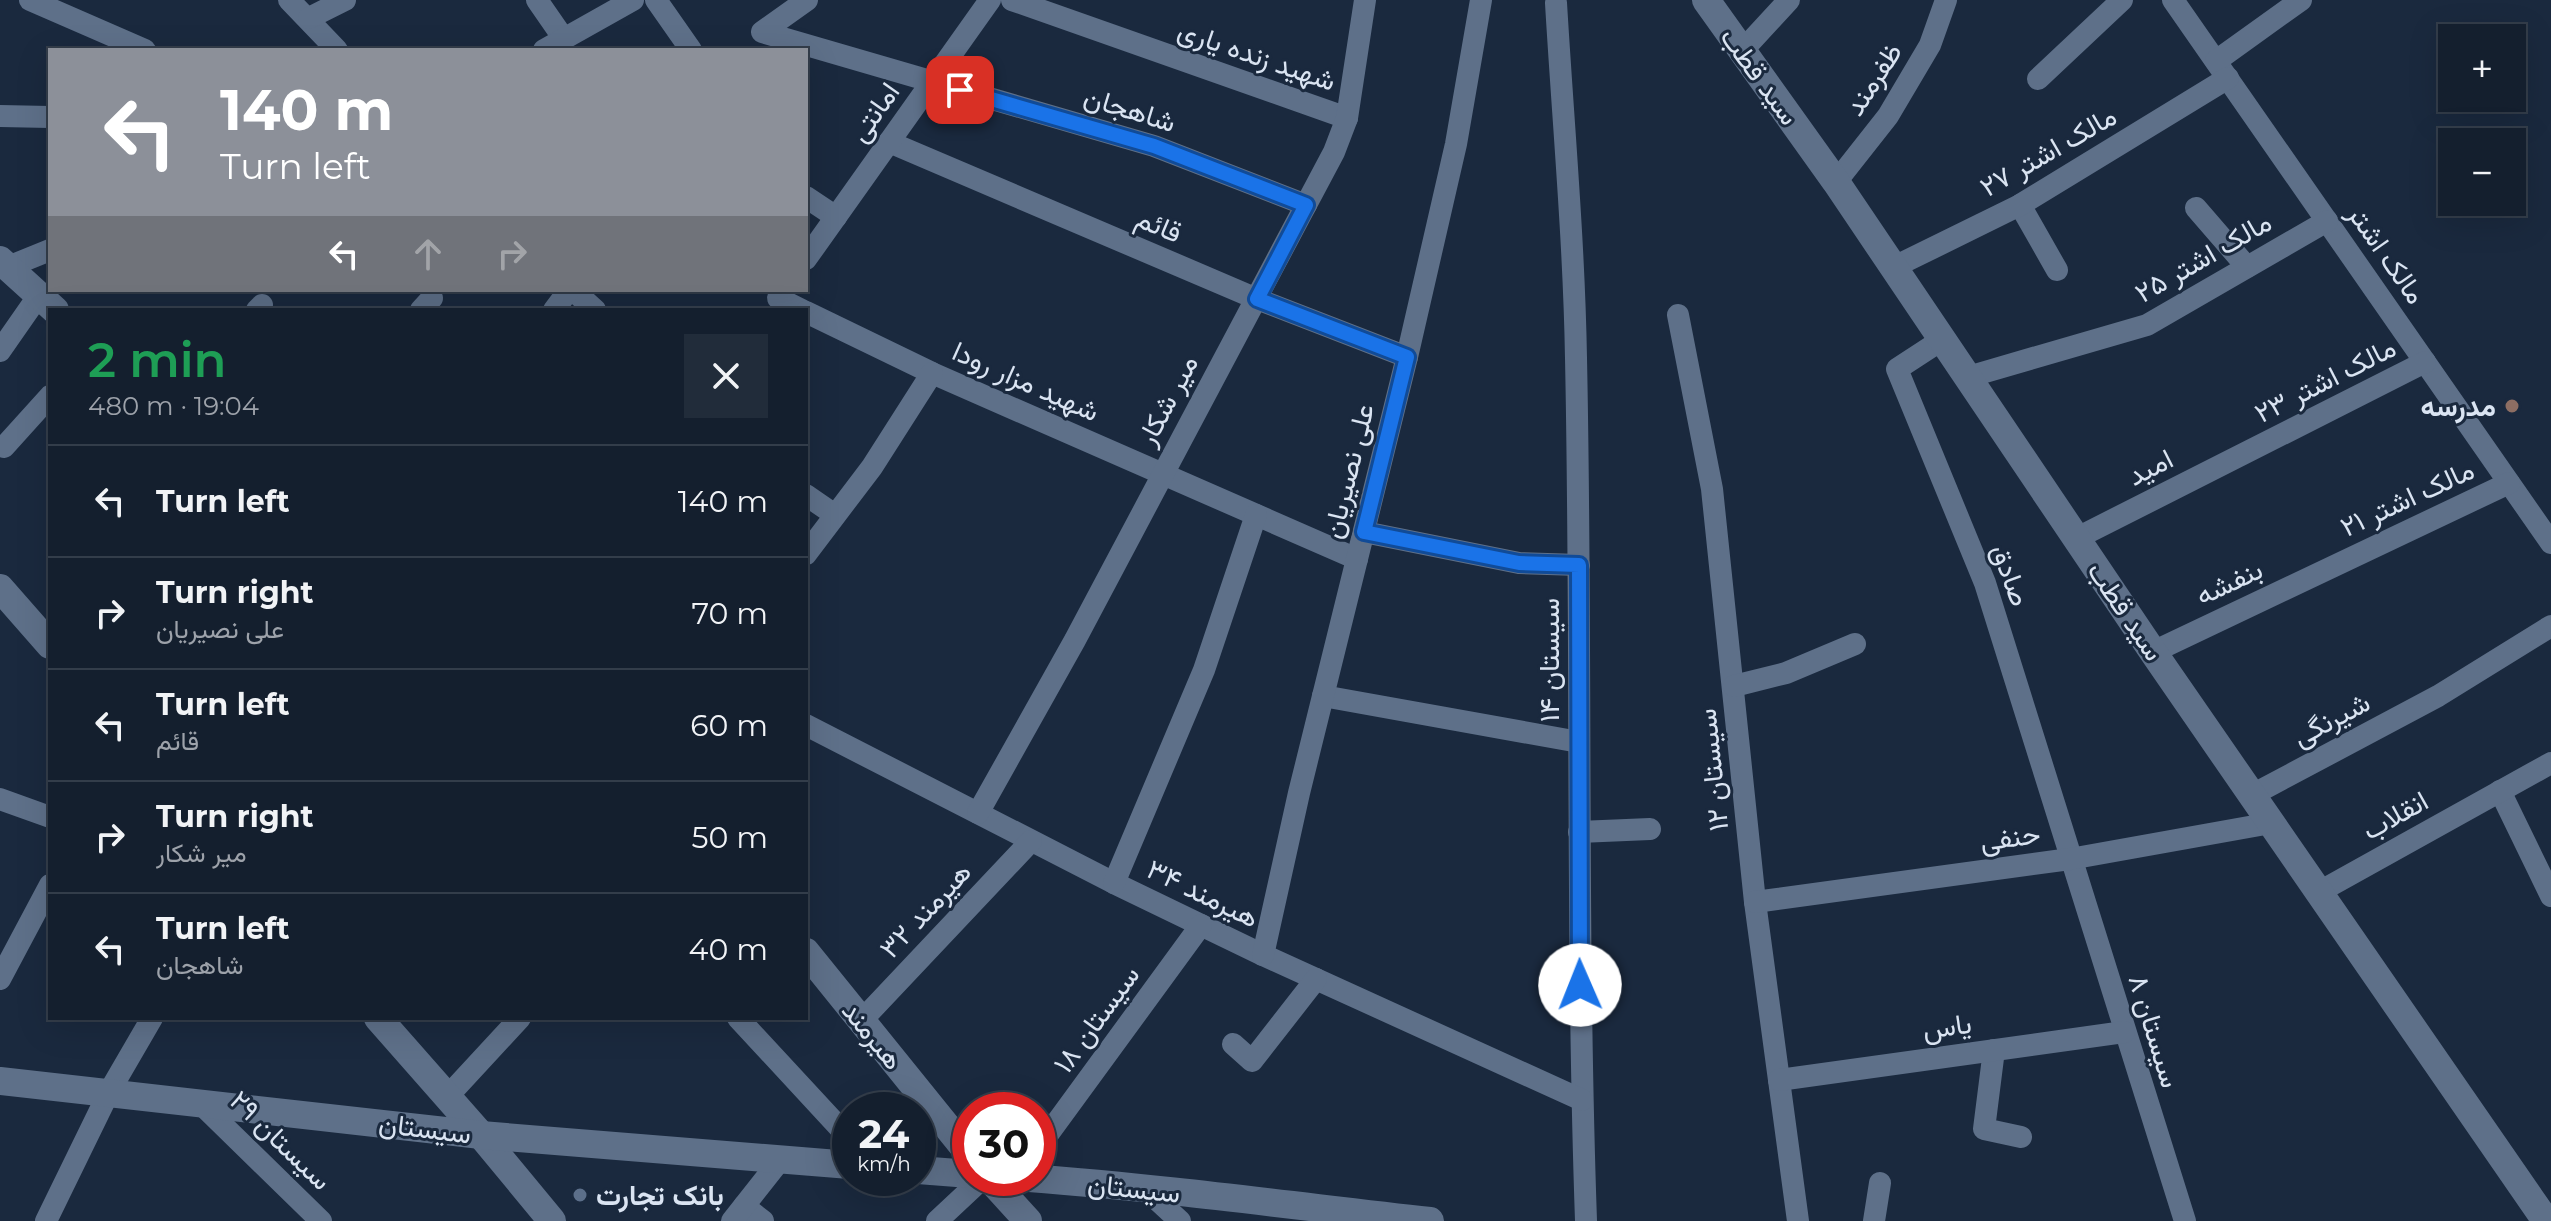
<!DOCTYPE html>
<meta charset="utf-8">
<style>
:root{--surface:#141f2e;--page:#212c3a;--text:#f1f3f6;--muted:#9da2aa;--line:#333d4a}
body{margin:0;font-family:Montserrat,Vazirmatn,sans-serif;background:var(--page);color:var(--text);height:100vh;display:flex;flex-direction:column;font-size:30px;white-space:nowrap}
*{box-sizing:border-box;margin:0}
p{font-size:26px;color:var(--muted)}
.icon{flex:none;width:44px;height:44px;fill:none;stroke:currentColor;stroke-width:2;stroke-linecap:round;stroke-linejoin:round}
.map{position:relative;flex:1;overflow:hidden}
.drawer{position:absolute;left:48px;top:308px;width:760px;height:712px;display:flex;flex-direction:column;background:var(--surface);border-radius:0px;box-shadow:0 8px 32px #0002,0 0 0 2px var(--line)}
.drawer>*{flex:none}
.top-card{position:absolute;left:48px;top:48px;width:760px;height:244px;border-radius:0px;box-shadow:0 8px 32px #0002,0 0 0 2px var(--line);background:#8c9099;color:#fff;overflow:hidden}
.fabs{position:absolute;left:2438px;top:24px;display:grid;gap:16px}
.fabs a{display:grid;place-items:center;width:88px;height:88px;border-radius:0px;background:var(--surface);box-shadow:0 8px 32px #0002,0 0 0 2px var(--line);font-size:40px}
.speed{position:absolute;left:832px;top:1092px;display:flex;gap:16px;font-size:40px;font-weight:700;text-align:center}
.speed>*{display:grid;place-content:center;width:104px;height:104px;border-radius:50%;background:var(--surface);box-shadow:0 8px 32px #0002,0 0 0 2px var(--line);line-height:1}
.speed small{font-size:20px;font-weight:400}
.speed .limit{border:12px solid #d22;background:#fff;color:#111}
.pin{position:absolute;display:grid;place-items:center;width:68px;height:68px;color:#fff;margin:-34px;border-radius:16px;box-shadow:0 4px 12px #0006}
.me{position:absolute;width:88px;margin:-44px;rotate:359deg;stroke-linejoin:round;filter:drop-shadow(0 0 6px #0008)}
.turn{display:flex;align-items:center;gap:28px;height:168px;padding:0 40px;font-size:36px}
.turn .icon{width:104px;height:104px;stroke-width:2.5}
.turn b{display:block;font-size:56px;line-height:68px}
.lanes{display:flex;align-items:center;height:76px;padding:0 40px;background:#0003;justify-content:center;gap:40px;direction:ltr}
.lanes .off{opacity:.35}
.round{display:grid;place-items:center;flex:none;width:84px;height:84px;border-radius:0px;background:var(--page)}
.headline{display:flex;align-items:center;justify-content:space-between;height:136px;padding:0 40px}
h1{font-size:48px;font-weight:600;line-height:60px;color:#1e9e55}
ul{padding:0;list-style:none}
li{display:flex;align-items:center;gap:24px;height:112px;padding:0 40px;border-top:2px solid var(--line)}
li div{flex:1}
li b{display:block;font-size:30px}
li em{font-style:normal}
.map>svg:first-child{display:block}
</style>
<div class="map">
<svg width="2551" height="1221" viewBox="0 0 2551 1221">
<rect width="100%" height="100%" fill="#1a293e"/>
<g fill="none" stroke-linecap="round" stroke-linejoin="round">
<g stroke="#5e7089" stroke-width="22">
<path d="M30 0 145 50"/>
<path d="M289 0 337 50"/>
<path d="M537 0 564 39"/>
<path d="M656 0 691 50"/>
<path d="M807 0 762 32 1154 146 1306 205"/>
<path d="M1012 0 1347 118"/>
<path d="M2173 0 2551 543"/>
<path d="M1556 3C1563 121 1574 240 1576 358 1582 646 1576 933 1586 1221"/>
<path d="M309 18 345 0"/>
<path d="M544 50 633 0"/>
<path d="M1742 51 1789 0"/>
<path d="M2216 61 2301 0"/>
<path d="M2038 79 2122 0"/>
<path d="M0 116 50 117"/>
<path d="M889 142 1257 299 1407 357"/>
<path d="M1836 182 1888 116 1930 45 1946 0"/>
<path d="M806 197 836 217"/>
<path d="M2020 205 2057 270"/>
<path d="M2196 208 2247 267"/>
<path d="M806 259 990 0"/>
<path d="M8 267 50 250"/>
<path d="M1894 267 2020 205 2228 78"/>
<path d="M573 290 595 310"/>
<path d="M778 298 802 310"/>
<path d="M257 310 262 305"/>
<path d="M421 310 432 298"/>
<path d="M554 310 569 290"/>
<path d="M806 312 932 373 1357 559"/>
<path d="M1678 315 1712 489 1755 902 1798 1221"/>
<path d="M1943 339 1897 369 1985 583 2185 1221"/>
<path d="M0 351 39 295"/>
<path d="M1968 377 2147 325 2327 221"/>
<path d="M4 447 50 396"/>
<path d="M806 495 835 515"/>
<path d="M1364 532 1519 563 1579 565"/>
<path d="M2077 538 2425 362"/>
<path d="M806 554 872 467 932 373"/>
<path d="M2153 652 2509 483"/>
<path d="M1734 686 1786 673 1855 644"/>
<path d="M1323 696 1579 742"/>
<path d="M806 725 1114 883 1263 955 1582 1100"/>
<path d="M2500 791 2551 896"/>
<path d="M2252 795 2438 696 2551 626"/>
<path d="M0 799 50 817"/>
<path d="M978 813 1075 640 1334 152 1347 118 1365 0"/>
<path d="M1579 832 1650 829"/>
<path d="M1114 883 1204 670 1256 515"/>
<path d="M2319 892 2551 763"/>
<path d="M1755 902 2070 859 2271 823"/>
<path d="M1263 955 1299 793 1407 357 1456 144 1481 0"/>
<path d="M0 979 50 885"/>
<path d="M738 1018 850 1139"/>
<path d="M862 1020 1031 841"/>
<path d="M1233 1044 1252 1061 1316 979"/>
<path d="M1994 1050 1984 1129 2021 1137"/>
<path d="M1779 1080 2124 1032"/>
<path d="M447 1097 520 1018"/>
<path d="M199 1102 321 1221"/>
<path d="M1038 1148 1201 925"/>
<path d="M1142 1186 1180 1221"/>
<path d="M744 1206 763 1221"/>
<path d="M46 1221 109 1092 152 1018"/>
<path d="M732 1221 781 1159"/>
<path d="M937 1221 983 1178"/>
<path d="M1874 1221 1880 1183"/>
</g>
<g stroke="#5e7089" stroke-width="28">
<path d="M1706 0 1836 182 2153 652 2546 1221"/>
<path d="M0 260 55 310"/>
<path d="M0 588 50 645"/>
<path d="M806 952 970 1155"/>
<path d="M378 1018 481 1135 552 1221"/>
<path d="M0 1081 481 1135 850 1165"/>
<path d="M918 1170 970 1174"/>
<path d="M989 1178 1028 1221"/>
<path d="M1029 1178C1163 1188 1296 1206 1430 1221"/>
</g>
</g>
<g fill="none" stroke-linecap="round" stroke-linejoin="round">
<g stroke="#114b97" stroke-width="20">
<path id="route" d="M960 90 1154 146 1306 205 1257 299 1407 357 1364 532 1519 563 1579 565 1580 985"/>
</g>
<use href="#route" stroke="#1a73e8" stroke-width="14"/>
</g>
<circle fill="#8d6e63" stroke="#1a293e" stroke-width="3" cx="2512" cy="406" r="8"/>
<circle fill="#5c6f8a" stroke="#1a293e" stroke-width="3" cx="580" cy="1195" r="8"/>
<g text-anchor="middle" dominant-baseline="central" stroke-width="6" stroke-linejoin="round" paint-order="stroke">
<g font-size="28" fill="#dae4f2" stroke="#1a293e">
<text transform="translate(1257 55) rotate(19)">شهید زنده یاری</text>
<text transform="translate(1760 76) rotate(54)">سید قطب</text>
<text transform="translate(1873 79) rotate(-57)">ظفرمند</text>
<text transform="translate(1130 109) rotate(17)">شاهجان</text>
<text transform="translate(874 112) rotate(-55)">امانتی</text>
<text transform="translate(2048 151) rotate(-30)">مالک اشتر ۲۷</text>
<text transform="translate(1159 225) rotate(23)">قائم</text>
<text transform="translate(2387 254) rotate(55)">مالک اشتر</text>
<text transform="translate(2203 257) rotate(-30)">مالک اشتر ۲۵</text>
<text transform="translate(2325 380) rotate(-27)">مالک اشتر ۲۳</text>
<text transform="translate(1026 381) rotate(24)">شهید مزار رودا</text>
<text transform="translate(1167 400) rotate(-62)">میر شکار</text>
<text transform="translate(2150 467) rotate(-27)">امید</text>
<text transform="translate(1348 471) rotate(-76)">علی نصیریان</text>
<text transform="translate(2407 498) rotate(-25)">مالک اشتر ۲۱</text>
<text transform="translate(2011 575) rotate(70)">صادق</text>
<text transform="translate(2229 582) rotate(-25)">بنفشه</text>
<text transform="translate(2126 611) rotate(56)">سید قطب</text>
<text transform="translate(1549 660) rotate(-90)">سیستان ۱۴</text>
<text transform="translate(2331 719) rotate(-28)">شیرنگی</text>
<text transform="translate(1712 770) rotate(-96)">سیستان ۱۲</text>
<text transform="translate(2395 815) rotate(-29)">انقلاب</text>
<text transform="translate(2010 837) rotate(-8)">حنفی</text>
<text transform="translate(1203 893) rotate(26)">هیرمند ۳۴</text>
<text transform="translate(925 910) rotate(-47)">هیرمند ۳۲</text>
<text transform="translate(1096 1019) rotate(-54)">سیستان ۱۸</text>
<text transform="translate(1947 1026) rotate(-8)">یاس</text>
<text transform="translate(2155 1031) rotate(73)">سیستان ۸</text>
<text transform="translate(873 1035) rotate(51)">هیرمند</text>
<text transform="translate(425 1128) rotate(7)">سیستان</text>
<text transform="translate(281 1140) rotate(44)">سیستان ۲۹</text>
<text transform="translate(1134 1188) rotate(6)">سیستان</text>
</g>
<g font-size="28" font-weight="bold" fill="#dae4f2" stroke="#1a293e" text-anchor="end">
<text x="2496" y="406">مدرسه</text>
<text x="596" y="1195" text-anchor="start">بانک تجارت</text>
</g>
</g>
</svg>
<div class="fabs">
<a>+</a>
<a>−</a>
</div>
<div class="speed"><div>24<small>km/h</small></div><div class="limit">30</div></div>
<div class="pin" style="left:960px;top:90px;background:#d93025"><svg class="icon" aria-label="arrive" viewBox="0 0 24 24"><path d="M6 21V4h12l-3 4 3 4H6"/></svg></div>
<svg class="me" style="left:1580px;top:985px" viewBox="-20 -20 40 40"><circle r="19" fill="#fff"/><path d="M0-13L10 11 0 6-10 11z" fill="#1a73e8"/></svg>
<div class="top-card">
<div class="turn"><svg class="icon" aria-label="left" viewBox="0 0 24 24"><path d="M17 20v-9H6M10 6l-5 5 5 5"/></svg><div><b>140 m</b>Turn left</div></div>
<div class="lanes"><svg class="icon" aria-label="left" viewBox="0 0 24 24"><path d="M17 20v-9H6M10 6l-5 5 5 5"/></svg><svg class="icon off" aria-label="ahead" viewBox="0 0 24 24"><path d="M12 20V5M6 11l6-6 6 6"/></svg><svg class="icon off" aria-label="right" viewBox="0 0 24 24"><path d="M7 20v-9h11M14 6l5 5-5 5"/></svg></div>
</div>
<section class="drawer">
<div class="headline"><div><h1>2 min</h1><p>480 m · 19:04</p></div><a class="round"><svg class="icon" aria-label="close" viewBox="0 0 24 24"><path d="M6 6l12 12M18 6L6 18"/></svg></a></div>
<ul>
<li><svg class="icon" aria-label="left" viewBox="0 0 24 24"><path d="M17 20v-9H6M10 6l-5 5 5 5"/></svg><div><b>Turn left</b></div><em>140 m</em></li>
<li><svg class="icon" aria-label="right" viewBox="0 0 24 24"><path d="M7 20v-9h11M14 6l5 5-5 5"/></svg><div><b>Turn right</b><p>علی نصیریان</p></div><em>70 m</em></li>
<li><svg class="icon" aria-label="left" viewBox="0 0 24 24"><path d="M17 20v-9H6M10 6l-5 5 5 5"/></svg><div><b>Turn left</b><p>قائم</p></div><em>60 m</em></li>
<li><svg class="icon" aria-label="right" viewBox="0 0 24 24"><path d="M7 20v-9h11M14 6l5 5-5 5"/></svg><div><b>Turn right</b><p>میر شکار</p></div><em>50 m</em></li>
<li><svg class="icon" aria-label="left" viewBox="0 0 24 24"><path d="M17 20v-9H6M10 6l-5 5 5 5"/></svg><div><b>Turn left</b><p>شاهجان</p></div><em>40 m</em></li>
</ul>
</section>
</div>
